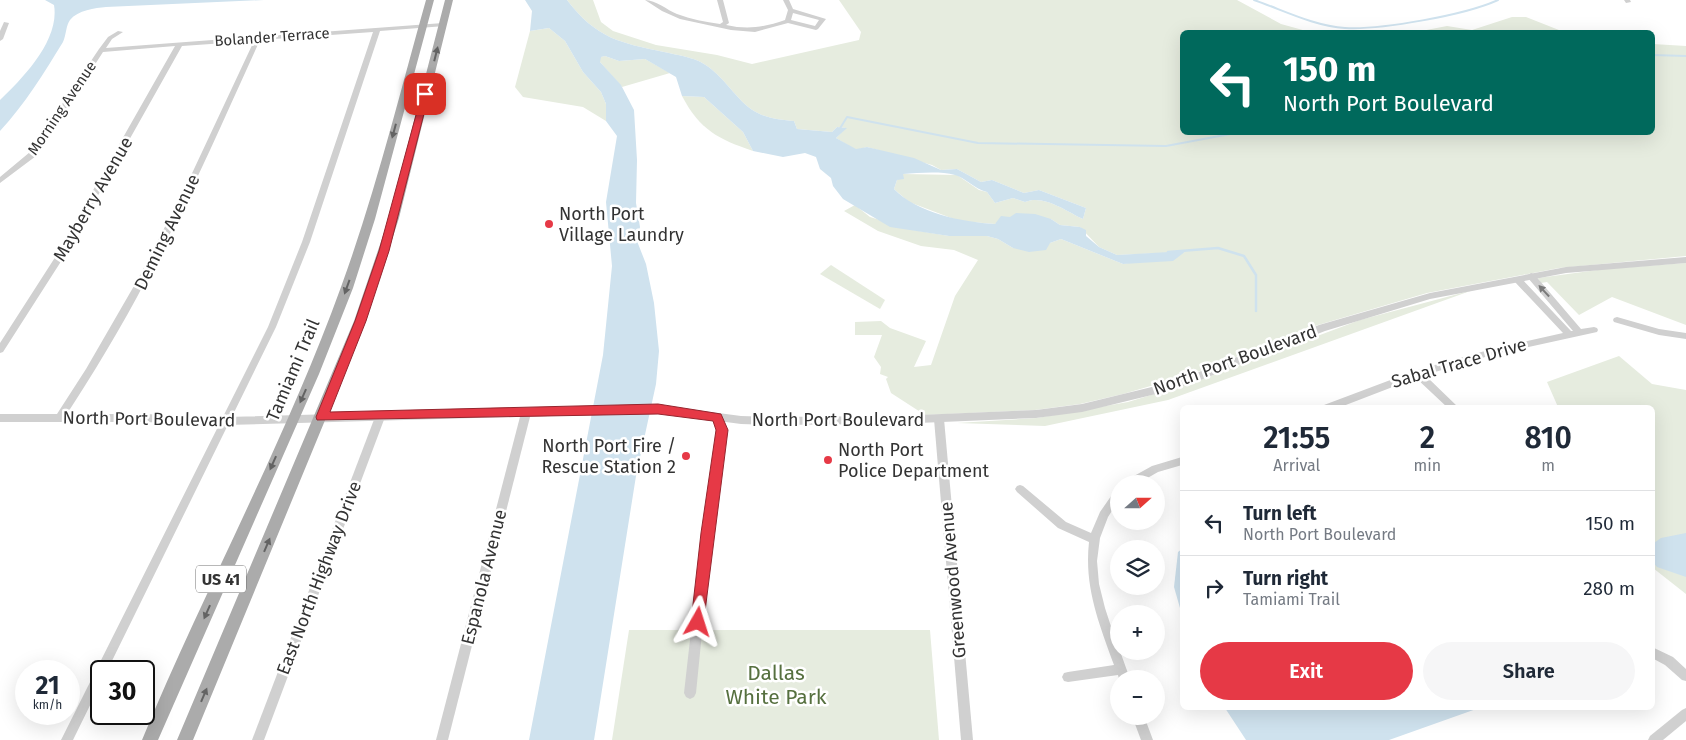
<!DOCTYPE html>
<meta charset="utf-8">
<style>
:root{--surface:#fff;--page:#f6f6f7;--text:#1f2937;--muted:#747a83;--line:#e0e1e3;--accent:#e63946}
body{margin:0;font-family:"Fira Sans",sans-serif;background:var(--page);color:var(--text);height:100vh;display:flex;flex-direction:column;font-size:19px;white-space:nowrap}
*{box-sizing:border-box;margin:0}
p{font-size:16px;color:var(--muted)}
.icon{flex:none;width:28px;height:28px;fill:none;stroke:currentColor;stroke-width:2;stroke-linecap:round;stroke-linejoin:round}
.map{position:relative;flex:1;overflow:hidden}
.sheet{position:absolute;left:1180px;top:405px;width:475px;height:305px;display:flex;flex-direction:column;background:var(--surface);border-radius:8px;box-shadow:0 5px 20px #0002}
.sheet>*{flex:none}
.hud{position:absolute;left:1180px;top:30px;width:475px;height:105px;border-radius:8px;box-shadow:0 5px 20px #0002;background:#00695c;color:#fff;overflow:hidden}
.needle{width:32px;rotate:69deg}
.tools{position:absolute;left:1110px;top:475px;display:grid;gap:10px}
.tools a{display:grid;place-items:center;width:55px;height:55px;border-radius:50%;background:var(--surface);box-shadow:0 5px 20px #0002;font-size:25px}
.speed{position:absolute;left:15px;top:660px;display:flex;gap:10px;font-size:25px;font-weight:700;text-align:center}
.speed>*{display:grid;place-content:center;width:65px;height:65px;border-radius:50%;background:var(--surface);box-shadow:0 5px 20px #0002;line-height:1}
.speed small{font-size:12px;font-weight:400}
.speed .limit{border:2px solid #111;border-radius:8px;background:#fff;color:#111}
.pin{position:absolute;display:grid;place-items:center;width:42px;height:42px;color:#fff;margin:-21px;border-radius:10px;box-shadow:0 2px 8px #0006}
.me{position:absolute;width:55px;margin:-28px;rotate:6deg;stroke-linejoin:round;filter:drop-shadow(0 0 4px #0008)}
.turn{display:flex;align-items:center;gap:18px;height:105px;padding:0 20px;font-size:22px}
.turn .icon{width:65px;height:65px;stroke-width:2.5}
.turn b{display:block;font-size:35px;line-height:42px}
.eta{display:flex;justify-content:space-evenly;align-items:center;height:85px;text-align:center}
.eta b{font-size:30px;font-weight:600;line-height:35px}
.primary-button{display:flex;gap:10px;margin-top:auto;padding:10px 20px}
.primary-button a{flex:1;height:58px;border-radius:30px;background:var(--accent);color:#fff;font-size:20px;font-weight:600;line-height:58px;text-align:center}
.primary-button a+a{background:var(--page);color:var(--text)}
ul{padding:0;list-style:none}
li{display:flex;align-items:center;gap:15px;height:65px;padding:0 20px;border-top:1px solid var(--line)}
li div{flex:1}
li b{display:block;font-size:19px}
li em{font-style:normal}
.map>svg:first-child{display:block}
</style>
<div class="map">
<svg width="1686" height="740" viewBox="0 0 1686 740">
<rect width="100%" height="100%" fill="#fff"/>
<g fill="#e6ecdf">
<path d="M567 0H593L601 22 613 31 656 45 717 55 752 64 859 40 861 32 839 0H1237L1281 24 1310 32H1182V132H1652L1653 44 1686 46V256L1559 268 1427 293 1318 325 1192 374 1123 394 1080 404 1035 410 925 415 891 393 886 379 888 377 880 374 881 367 874 357 882 335H855V322L881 321 890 328 926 341 914 367 931 365 955 296 978 260 954 250 921 246 878 231 844 211 855 205 870 217 913 230 949 236H987L998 239 1013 248 1050 243 1061 239 1123 264 1185 252 1117 255 1099 247 1080 227 1060 225 1051 219 1010 217 995 224 959 221 909 202 894 189 897 180 903 174 957 175 979 190 987 192 995 203 1013 198 1025 202C1043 194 1066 211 1083 219L1086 208 1039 190 1024 193 992 180 981 182 957 169 941 170 932 165 867 147 856 150 836 138 846 128 837 127 832 132 797 129 794 121C782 120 765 118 754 111 738 102 723 75 704 64 693 57 677 55 664 52 620 43 596 38 567 0Z"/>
<path d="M1512 17H1526L1564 32H1416L1447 26 1472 30Z"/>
<path d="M549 28 565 41 583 72 601 92 606 104V121L583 107 523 97 515 87 530 31Z"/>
<path d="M605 56 619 61 645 59 670 73 622 87 600 62V57Z"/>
<path d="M682 96 704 97 743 132 753 151C718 139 700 130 682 96Z"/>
<path d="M1686 263V325L1612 297 1579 315 1547 282 1541 283 1538 278 1605 269Z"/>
<path d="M831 265 885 300 880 309 820 274Z"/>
<path d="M1473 290 1168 400 1045 426 957 423 1037 418 1128 402 1197 381 1360 320Z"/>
<path d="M1619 356 1652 384 1686 390V594L1653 568 1652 408 1558 407 1547 382Z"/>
<path d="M629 630H930L939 740H612Z"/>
</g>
<g fill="#cfe2ee">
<path d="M45 0H264L106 7C95 8 78 10 70 20 66 25 66 36 63 42 44 73 25 104 0 131V100C23 78 60 40 54 5Z"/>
<path d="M525 0H567C596 38 620 43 664 52 677 55 693 57 704 64 723 75 738 102 754 111 765 118 782 120 794 121L797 129 832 132 837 127 847 128 836 138 856 149 867 147 914 158 941 170 957 169 981 182 992 180 1024 193 1039 190 1086 208 1083 219C1066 211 1043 194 1025 202L1013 198 995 203 987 192C974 189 966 178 955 175 940 171 919 173 903 174L904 179 897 180 894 189C917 213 962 222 995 224L1001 216 1010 217 1016 213 1035 214 1051 219 1060 225 1080 227 1086 230V236L1099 247 1117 255 1186 251 1173 261 1123 264 1061 239 1050 243 1046 250 1029 252 1013 248 998 239 987 236H949L890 227 843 199 833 186 831 178 820 169 816 157 805 153 783 157 753 151 743 132 704 97 682 96 676 77 645 59 619 61 605 56 601 57 600 62 621 85 634 110 637 160 636 203 640 227 637 241 646 264 654 303 659 351 656 384 636 476 594 740H529L603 355 612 266 606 202 617 136 606 121V104L601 92 583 72 565 41 549 28 530 31 532 11Z"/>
<path d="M1686 533V577L1657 567 1653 562 1654 543 1661 538Z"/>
<path d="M1182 549V615L1174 587 1178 552Z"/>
<path d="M1225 708H1479L1389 740H1246Z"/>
</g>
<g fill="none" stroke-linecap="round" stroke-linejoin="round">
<g stroke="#cfe2ee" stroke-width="2">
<path d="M1254 0C1283 10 1314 26 1345 28 1381 30 1465 15 1498 0"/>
<path d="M1652 55 1686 56"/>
<path d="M839 130 847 117 978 143 1166 146 1241 132"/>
</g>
<path stroke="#cfe2ee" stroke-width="2.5" d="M1168 252 1218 248 1244 256 1256 275V311"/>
<g fill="#d0d0d0" fill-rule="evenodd">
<path d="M645 0C656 0 667 10 677 14 691 19 705 22 720 24L723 22 717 0H723L729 23 726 25C748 30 765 27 785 20L788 10 783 0H789L793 9 826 19 818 29 816 30 788 23 755 32 731 30 680 19 662 11ZM793 13 819 20 815 26 791 20Z"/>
<path d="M1624 0H1630L1631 2 1626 3Z"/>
<path d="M4 22 9 23 3 39 0 41V31Z"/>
<path d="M443 23 446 25 445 26 380 31 310 242 276 327 107 671H101V683L73 740H61L268 327 302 242 373 32 260 40C223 121 188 202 146 280 121 328 93 374 63 420H57L55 417 57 414 86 369 138 279 187 184 254 41 182 46 60 263 3 352 0 353V343L54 259 175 46 103 52 36 156 0 183V177L30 152 99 49 108 37 118 31 123 32 112 39 106 48Z"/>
<path d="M1531 273 1534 274 1581 329 1594 327 1597 328 1598 330 1597 332 1492 355 1425 375 1459 408H1448L1416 378 1338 408H1323L1324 405 1417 370 1492 349 1563 333 1514 281 1513 279 1514 277H1520L1571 331H1573L1528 278 1527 276Z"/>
<path d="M1617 317 1659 329 1686 333V339L1659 335 1614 322 1613 320 1614 318Z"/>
<path d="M526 409 529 410 531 413 448 740H436L521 413 523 410Z"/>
<path d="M380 413 383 414 385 417 264 740H252L375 417 377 414Z"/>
<path d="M716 413 719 414 727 430 712 533 696 693 694 697 690 699 686 697 684 693 702 533 717 430 711 417 713 414Z"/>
<path d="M939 415 942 416 944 419 973 740H961L934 419 936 416Z"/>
<path d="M1182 457V465L1158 472 1137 484H1123L1125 481 1152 466Z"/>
<path d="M1020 485 1023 486 1066 522 1091 533 1100 512 1116 489 1119 488V500L1108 517 1100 538 1097 561 1099 584 1105 608 1119 651H1120L1130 679H1119L1118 675 1068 682 1064 681 1062 677 1064 673 1068 672 1114 665C1099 623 1084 587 1089 542L1058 528 1017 492 1015 489 1017 486Z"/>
<path d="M1652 647 1673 657 1686 669V681L1682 680 1665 665 1652 658Z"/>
<path d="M1686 708V721L1663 740H1648L1650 736 1682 710Z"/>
<path d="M1132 716H1144L1153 740H1141Z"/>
</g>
<path fill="#d0d0d0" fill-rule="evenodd" d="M1686 257V263L1566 273 1430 299 1325 331 1198 381 1160 393 1082 412 1036 418 895 424 769 425 741 424 658 413 226 425 144 422H0V414H144L226 417 658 405 741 416 769 417 895 416 1036 410 1082 404 1160 385 1191 375 1319 325 1430 293 1566 267Z"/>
<g fill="#ababab" fill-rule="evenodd">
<path d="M426 0H434L375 219 353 288 319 374 158 740H142C205 588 285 442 341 287 375 194 399 96 426 0Z"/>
<path d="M445 0H453L399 218 366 321 193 740H177L354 321 389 218Z"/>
</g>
</g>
<defs><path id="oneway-solid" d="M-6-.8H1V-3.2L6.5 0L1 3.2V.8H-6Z" transform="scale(1.25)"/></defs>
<g fill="#636363">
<use href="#oneway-solid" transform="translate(436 54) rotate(-76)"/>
<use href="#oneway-solid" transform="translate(394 131) rotate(105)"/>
<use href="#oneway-solid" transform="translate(347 287) rotate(110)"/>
<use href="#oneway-solid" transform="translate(303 396) rotate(114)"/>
<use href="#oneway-solid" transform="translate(273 463) rotate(114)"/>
<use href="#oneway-solid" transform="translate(267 545) rotate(-67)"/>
<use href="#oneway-solid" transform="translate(207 612) rotate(114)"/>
<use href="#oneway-solid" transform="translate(204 695) rotate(-67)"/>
</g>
<use fill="#7a7a7a" href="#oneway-solid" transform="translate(1544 291) rotate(-133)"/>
<path fill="#e63946" stroke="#96252e" d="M422 93 429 94 389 251 366 321 330 412 658 404 721 414 728 430 703 627 698 628 693 627 691 622 701 533 716 430 713 421 658 414 317 420 316 417 355 321 379 251Z"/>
<g fill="#e63946" stroke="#fff" stroke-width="2">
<circle cx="549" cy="224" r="5"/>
<circle cx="686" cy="456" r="5"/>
<circle cx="828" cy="460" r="5"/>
</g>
<g text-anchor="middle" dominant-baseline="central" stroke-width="5" stroke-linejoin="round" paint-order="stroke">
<g font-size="15" fill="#333" stroke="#fff">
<text transform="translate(272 37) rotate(-4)">Bolander Terrace</text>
<text transform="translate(62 108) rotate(-56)">Morning Avenue</text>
</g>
<rect fill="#fff" stroke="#707070" stroke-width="1" x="196" y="565.5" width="50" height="27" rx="4"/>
<g font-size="16" font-weight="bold" fill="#333">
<text x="221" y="579">US 41</text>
</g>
<g font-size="18" fill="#333" stroke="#fff">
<text transform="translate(93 199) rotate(-60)">Mayberry Avenue</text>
<text transform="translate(167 232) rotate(-64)">Deming Avenue</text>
<text transform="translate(1235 360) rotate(-20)">North Port Boulevard</text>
<text transform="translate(1459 363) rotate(-16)">Sabal Trace Drive</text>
<text transform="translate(293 370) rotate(-67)">Tamiami Trail</text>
<text transform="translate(149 419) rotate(1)">North Port Boulevard</text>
<text x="838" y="420">North Port Boulevard</text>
<text transform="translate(484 577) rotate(-76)">Espanola Avenue</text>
<text transform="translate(319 578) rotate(-69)">East North Highway Drive</text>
<text transform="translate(953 580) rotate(-95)">Greenwood Avenue</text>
</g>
<g font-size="18" fill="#333" stroke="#fff" text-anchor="start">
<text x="559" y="214">North Port<tspan x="559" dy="21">Village Laundry</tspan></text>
<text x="676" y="446" text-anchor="end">North Port Fire /<tspan x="676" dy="21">Rescue Station 2</tspan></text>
<text x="838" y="450">North Port<tspan x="838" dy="21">Police Department</tspan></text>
</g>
<g font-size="21" fill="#56703f" stroke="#fff">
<text x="776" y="673">Dallas<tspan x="776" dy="24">White Park</tspan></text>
</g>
</g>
</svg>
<div class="tools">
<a><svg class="needle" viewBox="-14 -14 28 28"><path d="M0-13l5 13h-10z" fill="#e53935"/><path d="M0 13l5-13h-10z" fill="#747a83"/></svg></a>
<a><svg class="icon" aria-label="layers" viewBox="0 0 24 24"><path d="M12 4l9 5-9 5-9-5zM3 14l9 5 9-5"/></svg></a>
<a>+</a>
<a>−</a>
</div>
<div class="speed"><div>21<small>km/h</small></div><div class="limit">30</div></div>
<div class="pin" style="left:425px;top:94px;background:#d93025"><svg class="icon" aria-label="arrive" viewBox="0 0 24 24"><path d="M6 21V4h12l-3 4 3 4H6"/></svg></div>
<svg class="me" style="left:698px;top:622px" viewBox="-20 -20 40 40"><path d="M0-17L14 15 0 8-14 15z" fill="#e63946" stroke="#fff" stroke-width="4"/></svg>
<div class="hud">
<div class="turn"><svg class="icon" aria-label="left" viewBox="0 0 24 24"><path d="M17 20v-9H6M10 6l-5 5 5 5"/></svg><div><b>150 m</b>North Port Boulevard</div></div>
</div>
<section class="sheet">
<div class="eta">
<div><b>21:55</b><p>Arrival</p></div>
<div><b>2</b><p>min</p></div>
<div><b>810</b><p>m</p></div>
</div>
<ul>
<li><svg class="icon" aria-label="left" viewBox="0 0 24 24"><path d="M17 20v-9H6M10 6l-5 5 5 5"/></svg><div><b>Turn left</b><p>North Port Boulevard</p></div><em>150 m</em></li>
<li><svg class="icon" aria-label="right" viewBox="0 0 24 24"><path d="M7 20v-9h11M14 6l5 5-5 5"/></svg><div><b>Turn right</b><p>Tamiami Trail</p></div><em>280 m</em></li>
</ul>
<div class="primary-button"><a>Exit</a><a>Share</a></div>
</section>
</div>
